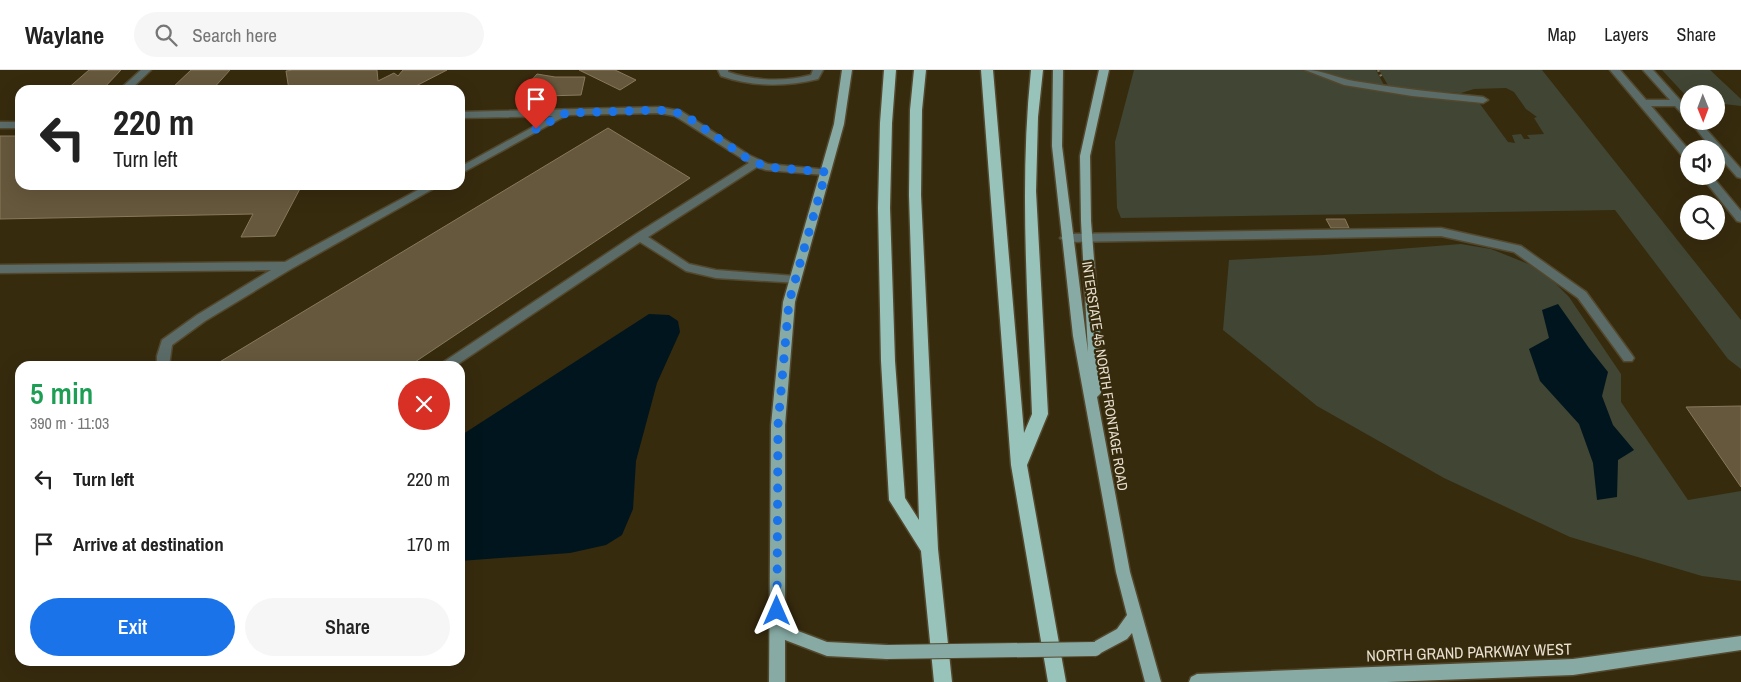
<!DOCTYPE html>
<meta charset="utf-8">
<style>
:root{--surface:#fff;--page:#f6f6f6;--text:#222;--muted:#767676;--line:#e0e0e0;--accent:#1a73e8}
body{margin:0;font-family:"Archivo Narrow",sans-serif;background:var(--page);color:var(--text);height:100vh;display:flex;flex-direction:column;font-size:19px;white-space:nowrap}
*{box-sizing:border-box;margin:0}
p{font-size:16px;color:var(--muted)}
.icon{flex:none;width:28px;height:28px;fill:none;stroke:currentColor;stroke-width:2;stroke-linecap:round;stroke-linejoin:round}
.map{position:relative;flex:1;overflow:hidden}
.panel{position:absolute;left:15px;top:291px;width:450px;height:305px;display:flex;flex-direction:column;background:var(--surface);border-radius:15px;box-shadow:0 5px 20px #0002}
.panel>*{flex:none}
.banner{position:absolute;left:15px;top:15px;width:450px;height:105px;border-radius:15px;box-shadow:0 5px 20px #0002;background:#fff;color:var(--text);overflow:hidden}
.needle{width:32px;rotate:179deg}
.fabs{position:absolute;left:1680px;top:15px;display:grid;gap:10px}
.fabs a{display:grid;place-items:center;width:45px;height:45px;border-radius:50%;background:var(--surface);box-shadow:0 5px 20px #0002;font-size:25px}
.pin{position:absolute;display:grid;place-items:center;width:42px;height:42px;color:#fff;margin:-51px -21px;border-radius:50% 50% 50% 0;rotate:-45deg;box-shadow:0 0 5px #0007}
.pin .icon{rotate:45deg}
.me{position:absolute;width:55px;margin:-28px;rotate:0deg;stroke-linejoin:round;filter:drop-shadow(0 0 4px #0008)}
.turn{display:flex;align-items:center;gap:18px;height:105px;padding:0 15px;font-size:22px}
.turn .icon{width:65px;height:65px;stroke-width:2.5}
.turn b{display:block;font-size:35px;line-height:42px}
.round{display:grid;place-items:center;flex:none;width:52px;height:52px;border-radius:26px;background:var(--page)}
.headline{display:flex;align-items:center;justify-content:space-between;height:85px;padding:0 15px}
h1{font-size:30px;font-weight:600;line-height:38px;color:#1e9e55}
.primary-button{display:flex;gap:10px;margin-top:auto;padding:10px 15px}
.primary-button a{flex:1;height:58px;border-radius:30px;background:var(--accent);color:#fff;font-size:20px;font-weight:600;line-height:58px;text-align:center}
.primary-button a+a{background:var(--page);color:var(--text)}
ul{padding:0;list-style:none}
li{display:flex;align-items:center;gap:15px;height:65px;padding:0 15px}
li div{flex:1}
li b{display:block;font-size:19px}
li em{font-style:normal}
header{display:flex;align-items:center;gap:30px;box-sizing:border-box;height:70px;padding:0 25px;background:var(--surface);border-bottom:1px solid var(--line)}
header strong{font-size:24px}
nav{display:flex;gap:28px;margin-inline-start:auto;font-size:18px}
.search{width:350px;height:45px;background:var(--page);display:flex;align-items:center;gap:12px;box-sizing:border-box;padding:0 18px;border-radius:28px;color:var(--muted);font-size:19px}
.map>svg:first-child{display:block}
</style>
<header>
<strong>Waylane</strong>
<div class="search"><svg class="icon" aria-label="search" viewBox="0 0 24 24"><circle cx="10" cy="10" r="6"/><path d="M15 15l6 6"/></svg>Search here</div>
<nav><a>Map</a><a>Layers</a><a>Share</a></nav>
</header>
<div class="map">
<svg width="1741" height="612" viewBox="0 0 1741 612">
<rect width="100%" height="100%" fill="#372b0e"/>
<g fill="#414533">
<path d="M1134 0H1305C1359 24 1422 26 1480 34L1508 72 1515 73 1512 65 1521 64 1524 69H1530L1527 65 1544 64 1534 48 1537 47 1526 39 1514 22 1506 18 1474 19 1461 23 1411 21 1389 17 1379 0H1542L1741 250V299L1728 289 1615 140 1121 148 1117 138 1115 72Z"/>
<path d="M1315 0H1376L1385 17 1346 10Z"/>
<path d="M1662 0H1710L1741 29V36L1716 33V24H1689V29Z"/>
<path d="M1461 174 1491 179 1541 199 1569 227 1621 304V332L1688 430 1741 421V511L1702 506 1570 467 1444 408 1317 336 1223 260 1229 190 1324 185Z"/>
</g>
<g fill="#00151d">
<path d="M1558 234 1589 278 1608 302 1602 326 1613 355 1634 380 1618 390 1617 427 1597 430 1593 393 1579 354 1540 311 1529 279 1549 268 1542 240Z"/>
<path d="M649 244 669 245 678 251 680 262 657 313 636 391 633 439 622 465 606 475 570 483 460 491V366Z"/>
</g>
<g fill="#66583c" stroke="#88795c">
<path d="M89 0H121L102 20H66Z"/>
<path d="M191 0H230L212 20H170Z"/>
<path d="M293 0H377L378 11 394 3 398 6 403 0H447L414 17 419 20H289L286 1Z"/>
<path d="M579 0H615L636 10 620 20Z"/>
<path d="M537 4 555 7H585L581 25 544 26 521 22Z"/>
<path d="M608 58 690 108 409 296H213Z"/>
<path d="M0 66H20V115H302L275 166 241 167 253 144 0 149Z"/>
<path d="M1326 149H1345L1349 158H1331Z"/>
<path d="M1741 336V417L1686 337Z"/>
</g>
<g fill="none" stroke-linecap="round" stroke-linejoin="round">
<g stroke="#53482d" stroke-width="3">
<g id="minor">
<path d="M141 0H151L130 20H119Z"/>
<path d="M718 0H728V2C755 11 784 12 811 5L813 0H823L818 9C785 17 753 17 721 6Z"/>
<path d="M1305 0C1323 0 1337 8 1354 11 1397 18 1440 23 1483 27L1488 30 1483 33 1412 26 1344 15Z"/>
<path d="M1610 0H1620L1646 30H1670L1643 0H1653L1689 40V49L1686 48 1675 36H1651L1689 80V90L1685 89Z"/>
<path d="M659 37 681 41 749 85 768 94 829 100 830 102 829 104 825 105 766 100 757 97 648 167 689 194 716 200 795 206 799 207 801 210 799 213 716 208 686 201 640 172 455 296H440L442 293 636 164 749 93 675 46 659 43 567 45 460 104V97L553 46 460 48V42Z"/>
<path d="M1689 50 1699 51 1741 99V108L1737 107 1716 83V79H1712Z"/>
<rect x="0" y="52" width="20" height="6"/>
<path d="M1701 106H1712L1741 141V152L1737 151Z"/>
<path d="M427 115H440L291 199 205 251 172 275 169 296H157V286L162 270 197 245 271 200 0 203V195L285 192Z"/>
<path d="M1441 158 1521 176 1586 222 1632 285 1634 288 1632 291H1624L1578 228 1514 182 1441 166 1066 172 1060 168 1066 164Z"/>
</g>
</g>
<g stroke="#53482d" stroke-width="3">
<g id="major">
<path d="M842 0H852L844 54 795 232 785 355V556L827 572 887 575 892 577 895 582 892 587 887 589 827 586 785 570V612H769L771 355 783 232 834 54Z"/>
<path d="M1053 0H1063L1062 76 1088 282 1081 151 1080 86 1099 0H1109L1090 86 1091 151 1100 265 1101 323 1097 327 1130 502 1161 612H1145L1132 563 1127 569 1095 586 1090 584 1087 579 1090 574 1117 559 1127 545 1116 502 1073 266 1052 76Z"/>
<path d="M1741 566V580L1573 605 1387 612H1189L1191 607 1197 604 1573 589Z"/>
</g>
</g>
<g stroke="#53482d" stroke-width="3">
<g id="highway">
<path d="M884 0H896L892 53 890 138 895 291 905 428 919 450 909 125 910 40 914 0H926L922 40 921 125 938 479 952 612H934L921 481 889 430 881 291 878 138 880 53Z"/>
<path d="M981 0H993L1024 363 1032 344C1028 229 1019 114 1031 0H1043L1038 47 1036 121 1048 344 1027 395 1066 612H1048L1011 395Z"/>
</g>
</g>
<path stroke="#81775f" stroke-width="2.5" stroke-dasharray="2 3" stroke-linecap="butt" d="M1378 0 1382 8"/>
<use href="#minor" fill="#5b6c68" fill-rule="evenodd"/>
<use href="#major" fill="#87aaa4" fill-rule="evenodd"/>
<use href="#highway" fill="#98c3bb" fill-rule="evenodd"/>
<g stroke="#53482d" stroke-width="16" stroke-linecap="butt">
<path id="major-bridge" d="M887 582 1095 579"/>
</g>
<use href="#major-bridge" stroke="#87aaa4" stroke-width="14"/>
</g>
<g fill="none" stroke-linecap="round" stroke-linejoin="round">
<path stroke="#1a73e8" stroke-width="9" stroke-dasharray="0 16.2" d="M536 59 566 43 659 40 678 43 692 50 745 87 766 97 826 102 789 232 778 355 777 541"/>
</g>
<g text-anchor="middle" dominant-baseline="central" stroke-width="4.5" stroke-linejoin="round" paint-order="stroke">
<g font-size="14" fill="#e8e0d0" stroke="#372b0e">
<text transform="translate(1105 306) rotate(81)">INTERSTATE 45 NORTH FRONTAGE ROAD</text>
</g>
<g font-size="16" fill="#e8e0d0" stroke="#372b0e">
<text transform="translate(1469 582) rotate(-2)">NORTH GRAND PARKWAY WEST</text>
</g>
</g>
</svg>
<div class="fabs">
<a><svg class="needle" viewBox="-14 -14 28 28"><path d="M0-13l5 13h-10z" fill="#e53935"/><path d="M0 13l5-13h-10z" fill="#767676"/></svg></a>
<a><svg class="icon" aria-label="sound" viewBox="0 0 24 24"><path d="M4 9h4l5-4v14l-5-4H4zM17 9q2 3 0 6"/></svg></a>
<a><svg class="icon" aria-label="search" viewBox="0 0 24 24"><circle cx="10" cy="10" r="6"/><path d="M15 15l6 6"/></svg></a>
</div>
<div class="pin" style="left:536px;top:59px;background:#d93025"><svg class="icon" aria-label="arrive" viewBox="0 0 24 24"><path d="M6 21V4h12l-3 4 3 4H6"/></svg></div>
<svg class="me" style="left:777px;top:541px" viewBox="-20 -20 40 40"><path d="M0-17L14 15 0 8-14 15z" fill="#1a73e8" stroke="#fff" stroke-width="4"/></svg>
<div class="banner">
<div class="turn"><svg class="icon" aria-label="left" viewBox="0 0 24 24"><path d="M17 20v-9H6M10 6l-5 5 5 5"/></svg><div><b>220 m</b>Turn left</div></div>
</div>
<section class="panel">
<div class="headline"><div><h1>5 min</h1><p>390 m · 11:03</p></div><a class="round" style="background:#d93025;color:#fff"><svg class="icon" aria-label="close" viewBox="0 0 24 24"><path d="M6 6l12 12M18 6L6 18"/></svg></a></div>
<ul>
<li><svg class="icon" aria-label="left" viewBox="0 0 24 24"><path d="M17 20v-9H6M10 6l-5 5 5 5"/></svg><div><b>Turn left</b></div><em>220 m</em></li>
<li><svg class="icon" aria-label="arrive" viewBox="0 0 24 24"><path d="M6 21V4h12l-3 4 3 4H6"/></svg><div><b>Arrive at destination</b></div><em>170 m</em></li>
</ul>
<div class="primary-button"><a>Exit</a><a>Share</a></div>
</section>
</div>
